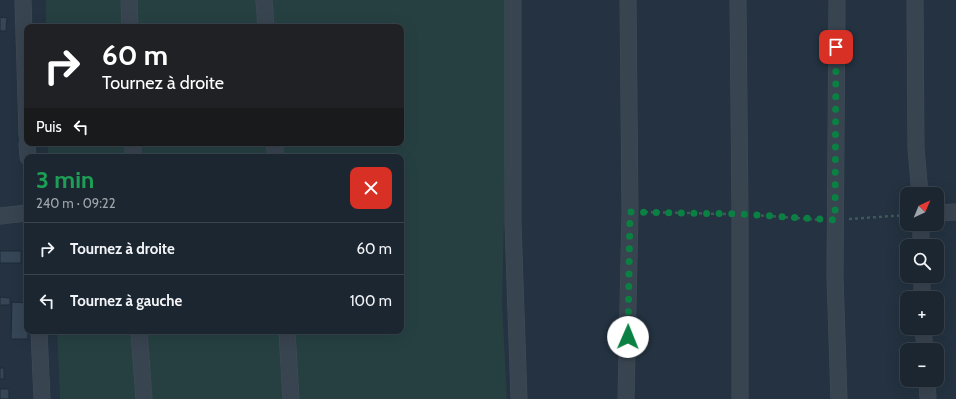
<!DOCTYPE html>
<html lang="fr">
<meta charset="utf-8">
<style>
:root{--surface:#1b2631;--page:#242e39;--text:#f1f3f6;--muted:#a0a5ab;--line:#39434d}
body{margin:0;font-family:Cabin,sans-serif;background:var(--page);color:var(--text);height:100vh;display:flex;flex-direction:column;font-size:15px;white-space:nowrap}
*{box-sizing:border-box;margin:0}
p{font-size:13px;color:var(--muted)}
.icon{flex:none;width:22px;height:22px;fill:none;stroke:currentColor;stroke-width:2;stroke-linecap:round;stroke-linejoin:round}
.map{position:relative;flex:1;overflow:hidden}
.side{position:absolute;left:24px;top:154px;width:380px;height:180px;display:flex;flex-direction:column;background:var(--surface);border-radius:8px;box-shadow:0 4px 16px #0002,0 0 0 1px var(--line)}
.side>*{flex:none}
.banner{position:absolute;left:24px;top:24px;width:380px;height:122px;border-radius:8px;box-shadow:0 4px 16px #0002,0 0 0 1px var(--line);background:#202124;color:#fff;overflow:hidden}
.needle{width:26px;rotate:44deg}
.buttons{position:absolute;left:900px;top:187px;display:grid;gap:8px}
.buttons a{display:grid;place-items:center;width:44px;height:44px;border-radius:8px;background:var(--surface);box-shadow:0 4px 16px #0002,0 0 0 1px var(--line);font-size:20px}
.pin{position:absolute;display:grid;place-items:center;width:34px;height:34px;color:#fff;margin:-17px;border-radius:8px;box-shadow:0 2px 6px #0006}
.me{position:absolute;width:44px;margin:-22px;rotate:1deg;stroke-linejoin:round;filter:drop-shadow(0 0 3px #0008)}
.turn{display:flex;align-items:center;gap:14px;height:84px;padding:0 12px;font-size:18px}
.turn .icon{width:52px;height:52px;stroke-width:2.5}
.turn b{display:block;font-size:28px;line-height:34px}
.then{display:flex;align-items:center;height:38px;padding:0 12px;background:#0003;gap:8px;font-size:15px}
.round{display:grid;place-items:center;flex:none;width:42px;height:42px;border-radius:8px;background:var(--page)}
.overview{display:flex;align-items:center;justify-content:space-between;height:68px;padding:0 12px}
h1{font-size:24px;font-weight:700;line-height:30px;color:#1e9e55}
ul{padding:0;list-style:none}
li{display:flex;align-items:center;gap:12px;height:52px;padding:0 12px;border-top:1px solid var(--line)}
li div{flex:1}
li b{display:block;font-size:15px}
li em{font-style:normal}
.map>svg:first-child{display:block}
</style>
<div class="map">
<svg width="956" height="399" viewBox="0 0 956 399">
<rect width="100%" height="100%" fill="#243241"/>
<path fill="#264042" d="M46 0H509L502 304 507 399H60L57 331H401V157H48V143H401V27H46Z"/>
<g fill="#364657" stroke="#1f2b37">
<path d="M0 17 7 18 6 31H0Z"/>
<rect x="0" y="251" width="21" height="12"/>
<path d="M0 297 10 298V305H0Z"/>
<path d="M12 302 27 303 28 339H11Z"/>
<rect x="0" y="368" width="4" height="11"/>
<rect x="0" y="389" width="9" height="10"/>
</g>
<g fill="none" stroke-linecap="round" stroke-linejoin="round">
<g stroke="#424d59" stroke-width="17">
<g id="minor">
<path d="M23 0 27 135"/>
<path d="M129 0 130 27"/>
<path d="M264 0 266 27"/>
<path d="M513 0V224L519 399"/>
<path d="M738 0 740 214V399"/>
<path d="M837 0 835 277 839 399"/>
<path d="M915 0 916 148 920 194"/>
<path d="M27 143 28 157"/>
<path d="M133 143V157"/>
<path d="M274 143 276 157"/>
<path d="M937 213 956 212"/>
<path d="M0 216 27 213"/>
<path d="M921 224V246"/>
<path d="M922 276V298"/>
<path d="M923 328 925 350"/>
<path d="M39 331 42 399"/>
<path d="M139 331 144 399"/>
<path d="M287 331 291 399"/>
<path d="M927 380 928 399"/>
<path d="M626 399 630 212 628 0"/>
</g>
</g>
<g stroke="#3f5959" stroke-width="2.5" stroke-dasharray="3 3" stroke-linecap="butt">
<path d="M645 212 726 214"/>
<path d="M755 215 822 220"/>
<path d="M849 219 907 215"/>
</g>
<use href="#minor" stroke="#384450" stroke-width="16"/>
</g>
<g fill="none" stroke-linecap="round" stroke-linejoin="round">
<path stroke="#0b8043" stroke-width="7" stroke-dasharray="0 12.6" d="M628 337 630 212 740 214 835 220 836 47"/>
</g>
</svg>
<div class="buttons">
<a><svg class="needle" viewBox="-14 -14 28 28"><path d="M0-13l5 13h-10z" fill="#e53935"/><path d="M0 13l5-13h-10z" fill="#a0a5ab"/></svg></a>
<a><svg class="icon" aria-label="search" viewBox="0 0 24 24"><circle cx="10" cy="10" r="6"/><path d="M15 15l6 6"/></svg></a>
<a>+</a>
<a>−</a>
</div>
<div class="pin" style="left:836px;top:47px;background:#d93025"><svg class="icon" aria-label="arrive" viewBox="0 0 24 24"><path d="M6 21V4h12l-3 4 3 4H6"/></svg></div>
<svg class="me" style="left:628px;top:337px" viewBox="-20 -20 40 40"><circle r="19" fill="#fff"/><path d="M0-13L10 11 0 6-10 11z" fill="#0b8043"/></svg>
<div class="banner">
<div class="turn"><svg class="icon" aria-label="right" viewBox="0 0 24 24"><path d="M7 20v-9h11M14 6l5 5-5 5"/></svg><div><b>60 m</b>Tournez à droite</div></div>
<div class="then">Puis<svg class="icon" aria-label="left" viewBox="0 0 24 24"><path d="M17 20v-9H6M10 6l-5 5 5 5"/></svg></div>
</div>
<section class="side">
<div class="overview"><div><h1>3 min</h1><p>240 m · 09:22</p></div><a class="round" style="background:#d93025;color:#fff"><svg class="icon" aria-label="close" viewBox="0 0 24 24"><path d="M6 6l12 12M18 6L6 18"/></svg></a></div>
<ul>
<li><svg class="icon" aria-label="right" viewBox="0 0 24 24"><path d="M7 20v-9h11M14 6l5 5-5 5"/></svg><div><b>Tournez à droite</b></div><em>60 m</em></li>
<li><svg class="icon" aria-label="left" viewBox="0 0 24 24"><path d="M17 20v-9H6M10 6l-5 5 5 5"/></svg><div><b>Tournez à gauche</b></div><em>100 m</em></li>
</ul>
</section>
</div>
